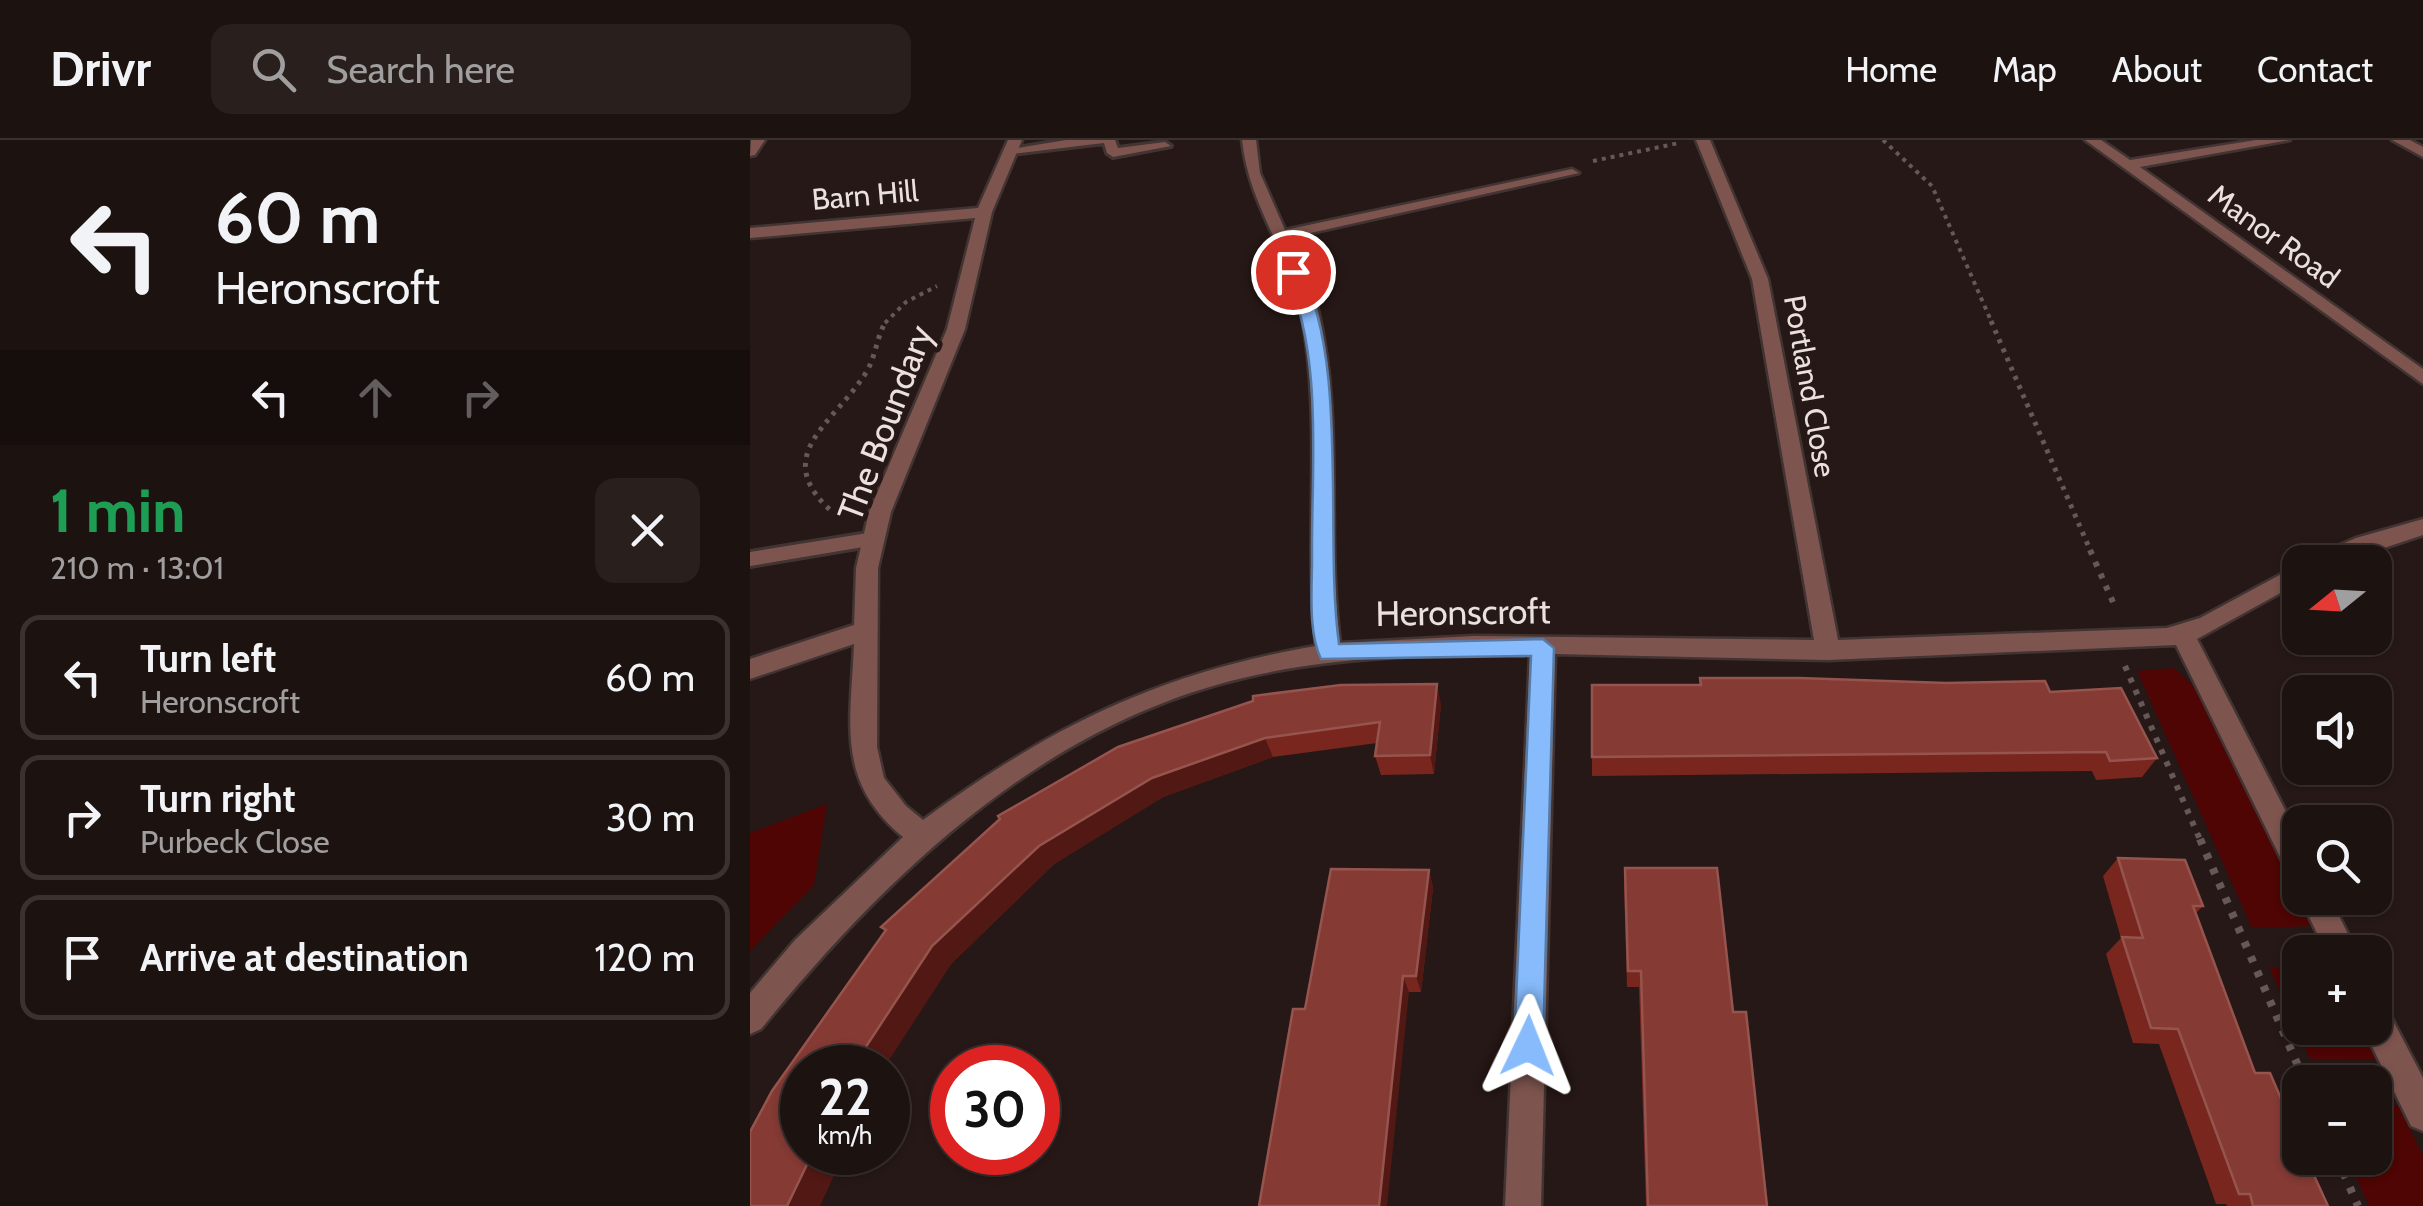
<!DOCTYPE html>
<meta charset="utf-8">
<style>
:root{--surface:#1c1210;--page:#29201e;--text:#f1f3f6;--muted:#a09e9f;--line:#3a3230}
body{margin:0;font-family:Cabin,sans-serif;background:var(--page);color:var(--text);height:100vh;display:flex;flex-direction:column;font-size:38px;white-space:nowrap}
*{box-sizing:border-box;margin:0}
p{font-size:32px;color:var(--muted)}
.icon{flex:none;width:55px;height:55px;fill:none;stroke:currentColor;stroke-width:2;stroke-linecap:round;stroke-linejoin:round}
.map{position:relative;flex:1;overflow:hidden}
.panel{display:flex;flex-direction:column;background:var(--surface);width:750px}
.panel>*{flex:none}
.banner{background:#1c1210;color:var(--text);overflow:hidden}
.needle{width:65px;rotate:252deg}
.buttons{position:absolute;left:1532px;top:405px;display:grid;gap:20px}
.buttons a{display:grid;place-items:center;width:110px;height:110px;border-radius:20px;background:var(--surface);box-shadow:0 2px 8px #0004,0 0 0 2px var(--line);font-size:50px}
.speed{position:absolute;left:30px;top:905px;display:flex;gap:20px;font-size:50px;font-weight:700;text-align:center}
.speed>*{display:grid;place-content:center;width:130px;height:130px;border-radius:50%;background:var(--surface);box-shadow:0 2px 8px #0004,0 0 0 2px var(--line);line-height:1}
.speed small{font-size:25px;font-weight:400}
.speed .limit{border:15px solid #d22;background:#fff;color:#111}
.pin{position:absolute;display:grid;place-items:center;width:85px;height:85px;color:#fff;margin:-42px;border:5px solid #fff;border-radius:50%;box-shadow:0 2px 10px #0007}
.me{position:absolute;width:110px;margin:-55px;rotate:2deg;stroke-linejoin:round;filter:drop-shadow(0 0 8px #0008)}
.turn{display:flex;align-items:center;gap:35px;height:210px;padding:0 50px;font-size:45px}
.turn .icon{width:130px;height:130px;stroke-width:2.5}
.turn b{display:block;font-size:70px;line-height:85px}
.lanes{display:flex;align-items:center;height:95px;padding:0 50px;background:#0003;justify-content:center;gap:50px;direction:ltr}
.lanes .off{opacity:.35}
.round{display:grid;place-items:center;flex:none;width:105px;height:105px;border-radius:20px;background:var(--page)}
.overview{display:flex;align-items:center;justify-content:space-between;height:170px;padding:0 50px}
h1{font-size:60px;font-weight:800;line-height:75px;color:#1e9e55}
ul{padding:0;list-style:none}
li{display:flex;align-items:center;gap:30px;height:125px;margin:0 20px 15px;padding:0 30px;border:5px solid var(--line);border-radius:20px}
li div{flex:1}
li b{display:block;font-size:38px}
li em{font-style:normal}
header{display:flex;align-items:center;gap:60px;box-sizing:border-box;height:140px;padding:0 50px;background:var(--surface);border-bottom:2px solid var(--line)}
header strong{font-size:48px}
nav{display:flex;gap:55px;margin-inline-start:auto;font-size:35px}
.search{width:700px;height:90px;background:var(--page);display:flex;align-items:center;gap:25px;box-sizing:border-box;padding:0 35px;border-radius:20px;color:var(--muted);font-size:38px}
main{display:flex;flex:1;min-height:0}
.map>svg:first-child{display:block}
</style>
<header>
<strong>Drivr</strong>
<div class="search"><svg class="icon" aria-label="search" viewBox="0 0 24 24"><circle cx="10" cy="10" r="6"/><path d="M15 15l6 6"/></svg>Search here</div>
<nav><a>Home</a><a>Map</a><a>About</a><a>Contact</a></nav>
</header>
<main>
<section class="panel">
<div class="banner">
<div class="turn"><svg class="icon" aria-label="left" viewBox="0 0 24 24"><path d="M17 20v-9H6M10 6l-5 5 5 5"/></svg><div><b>60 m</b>Heronscroft</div></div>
<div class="lanes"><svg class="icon" aria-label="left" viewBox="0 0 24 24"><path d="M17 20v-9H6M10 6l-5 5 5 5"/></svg><svg class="icon off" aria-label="ahead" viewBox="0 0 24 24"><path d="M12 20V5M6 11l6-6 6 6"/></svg><svg class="icon off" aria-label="right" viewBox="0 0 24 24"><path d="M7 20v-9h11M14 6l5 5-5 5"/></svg></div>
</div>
<div class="overview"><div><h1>1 min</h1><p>210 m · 13:01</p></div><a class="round"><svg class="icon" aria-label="close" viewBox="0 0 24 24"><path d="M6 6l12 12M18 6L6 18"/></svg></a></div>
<ul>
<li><svg class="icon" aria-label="left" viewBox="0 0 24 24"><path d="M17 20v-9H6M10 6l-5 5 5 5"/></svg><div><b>Turn left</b><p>Heronscroft</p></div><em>60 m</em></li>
<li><svg class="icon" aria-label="right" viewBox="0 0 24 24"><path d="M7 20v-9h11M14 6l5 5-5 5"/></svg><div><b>Turn right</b><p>Purbeck Close</p></div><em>30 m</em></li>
<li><svg class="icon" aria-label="arrive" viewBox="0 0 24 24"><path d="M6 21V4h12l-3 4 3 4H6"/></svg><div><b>Arrive at destination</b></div><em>120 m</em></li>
</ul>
</section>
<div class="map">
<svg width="1673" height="1066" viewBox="0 0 1673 1066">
<rect width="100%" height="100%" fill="#261816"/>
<g fill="#4e0503">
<path d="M1424 528 1451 553 1564 786 1502 788 1387 531Z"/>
<path d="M77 664 64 745 0 811V693Z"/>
<path d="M1519 827H1550V888H1613L1629 920 1560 919Z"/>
<path d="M1625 965H1648L1673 1016V1066H1619L1598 1018H1625Z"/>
</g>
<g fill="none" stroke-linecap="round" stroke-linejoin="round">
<g stroke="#413432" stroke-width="6">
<g id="service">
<path d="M316 0H365L368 8 415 2 421 6 363 17 357 13 354 3 261 14 255 10Z"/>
<path d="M124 392 134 399 131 404 0 426V412Z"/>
</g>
</g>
<g stroke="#413432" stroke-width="5">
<g id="minor">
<path d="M15 0 5 15 0 16 1 0Z"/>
<path d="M258 0H272L242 72 215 189 141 372 128 428 127 607 134 638 156 666 173 680C301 586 409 533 566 506 554 395 573 281 551 171 538 110 499 66 492 0H506L510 33 535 90 822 29 829 33 538 98C548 121 563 146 568 170 594 279 576 393 590 503L724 496 1064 500 1002 139 946 0H960L1018 139 1088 500 1417 488 1450 478 1550 424V442L1447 499 1550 699V741L1540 737 1426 505 1078 520 805 514 791 1066H755L780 514C685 515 587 515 493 538 293 585 137 734 11 889L0 894V853L45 800 153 697C85 641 101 583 104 504L0 539V519L104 485 106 428 119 372 197 189 225 78 0 98V88L228 68Z"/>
<path d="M1335 0H1351L1380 20 1506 0H1540L1390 27 1673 229V244Z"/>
<path d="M1642 0H1660L1673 7V17Z"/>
<path d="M1673 379V395L1592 422H1561L1564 416 1606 398Z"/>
<path d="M1550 758H1580L1607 812H1576Z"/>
<path d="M1625 862 1636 867 1673 938V991L1661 986 1613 888H1625Z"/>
</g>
</g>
<g stroke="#655856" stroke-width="4" stroke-dasharray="4 5" stroke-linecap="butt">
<path d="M1133 0 1182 46 1242 183"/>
<path d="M843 21 929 3"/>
<path d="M135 183 156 162 187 146"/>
</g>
<g stroke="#655856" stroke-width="5" stroke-dasharray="4 6" stroke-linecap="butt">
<path d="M1241 181 1341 412"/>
<path d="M87 376C15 316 84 285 117 231 126 215 127 196 136 181"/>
</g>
<g stroke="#655856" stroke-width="6" stroke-dasharray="5 8" stroke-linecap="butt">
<path d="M1340 410 1366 469"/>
<path d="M1375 526 1451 702"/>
</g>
<g stroke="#655856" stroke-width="8" stroke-dasharray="6 10" stroke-linecap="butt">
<path d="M1450 699 1555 942"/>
<path d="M1625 824 1636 845"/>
<path d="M1587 1018 1608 1066"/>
</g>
<use href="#service" fill="#7d554e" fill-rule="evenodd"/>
<use href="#minor" fill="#7d554e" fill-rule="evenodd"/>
</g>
<g fill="#79261f">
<path d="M950 538 1300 552 1407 618 1392 637 1346 640 1342 631 842 636V545H949Z"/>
<path d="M691 564 684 634 631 635 625 616 627 603 523 617 413 657 304 724 202 823 0 1066 368 607Z"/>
<path d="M1368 718 1453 766 1446 773 1505 933 1578 1066H1477L1476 1064H1466L1409 904 1383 903 1356 814 1371 798 1353 736Z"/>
<path d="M875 728 983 872 1017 1066H896L889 847H877L874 746Z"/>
<path d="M679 730 683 748 671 852H659L555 869Z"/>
</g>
<g fill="#521813">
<path d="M687 544 691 564 684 634 680 615Z"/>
<path d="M515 598 523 617 413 657 304 724 202 823 134 928H102L182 806 289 706 402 638Z"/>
<path d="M679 730 683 748 671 852 666 836Z"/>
<path d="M653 836 659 852 637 1066H629Z"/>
<path d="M63 1012H95L70 1066H37Z"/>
</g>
<g fill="#853a34" stroke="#95544e" stroke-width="2.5">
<path d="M950 538H1049L1196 543 1295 541 1300 552 1371 548 1407 618 1360 621 1356 612 842 617V545H951Z"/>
<path d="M687 544 680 615 625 616 630 582 515 598 402 638 289 706 182 806 102 928H52V1012H63L37 1066H0V992L22 951 136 790 131 787 250 679 248 676 368 607 503 561V556L591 545Z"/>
<path d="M1368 718 1435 720 1453 766H1443L1505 933H1520L1550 1003V1018H1556L1578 1066H1503L1500 1054H1489L1428 889 1401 888 1372 797 1393 798Z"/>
<path d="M875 728H967L983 872H996L1017 1066H898L891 831H878Z"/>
<path d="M581 729 679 730 666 836H653L629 1066H509L543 869H555Z"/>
</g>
<path fill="#87bbfb" stroke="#587aa3" stroke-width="2.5" d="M538 128H549C600 219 574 396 589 504L793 499 804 508 793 906 789 917 778 921 768 917 764 906 781 516 571 519C558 492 562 450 562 420 561 326 574 220 536 132Z"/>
<g text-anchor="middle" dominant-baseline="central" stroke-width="10" stroke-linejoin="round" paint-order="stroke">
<g font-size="30" fill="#eae0de" stroke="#261816">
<text transform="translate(115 55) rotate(-5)">Barn Hill</text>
<text transform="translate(1524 96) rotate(36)">Manor Road</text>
<text transform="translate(1060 246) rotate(80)">Portland Close</text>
</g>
<g font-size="35" fill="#eae0de" stroke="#261816">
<text transform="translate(135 283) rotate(-69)">The Boundary</text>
<text transform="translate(713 472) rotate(-1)">Heronscroft</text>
</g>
</g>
</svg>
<div class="buttons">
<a><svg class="needle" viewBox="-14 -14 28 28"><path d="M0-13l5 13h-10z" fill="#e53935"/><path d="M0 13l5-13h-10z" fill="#a09e9f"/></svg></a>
<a><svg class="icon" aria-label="sound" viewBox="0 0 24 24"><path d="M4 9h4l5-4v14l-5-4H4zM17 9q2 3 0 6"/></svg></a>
<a><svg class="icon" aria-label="search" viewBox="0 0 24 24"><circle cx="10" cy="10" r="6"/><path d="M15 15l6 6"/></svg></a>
<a>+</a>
<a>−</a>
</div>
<div class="speed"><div>22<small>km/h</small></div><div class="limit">30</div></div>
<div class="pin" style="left:543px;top:132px;background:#d93025"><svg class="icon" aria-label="arrive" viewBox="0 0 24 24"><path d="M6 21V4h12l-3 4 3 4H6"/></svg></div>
<svg class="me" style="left:778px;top:906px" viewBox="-20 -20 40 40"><path d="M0-17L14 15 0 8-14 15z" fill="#87bbfb" stroke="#fff" stroke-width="4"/></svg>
</div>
</main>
